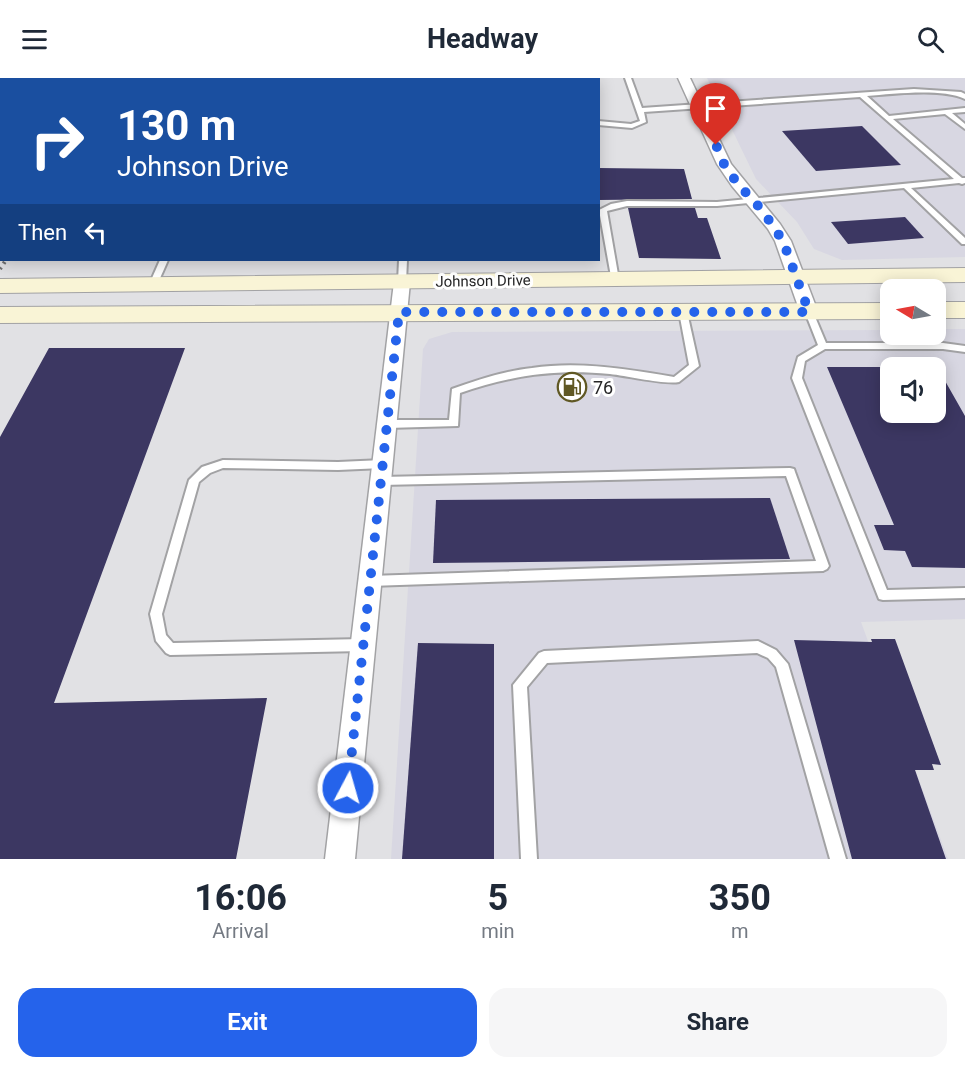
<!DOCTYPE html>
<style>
:root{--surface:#fff;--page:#f6f6f7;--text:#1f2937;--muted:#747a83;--accent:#2563eb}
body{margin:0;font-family:Roboto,sans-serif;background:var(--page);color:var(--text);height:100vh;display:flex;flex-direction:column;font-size:22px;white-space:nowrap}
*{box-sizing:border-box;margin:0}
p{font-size:20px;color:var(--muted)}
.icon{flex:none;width:33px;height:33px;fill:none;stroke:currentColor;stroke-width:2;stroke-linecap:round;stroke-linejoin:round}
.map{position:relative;height:781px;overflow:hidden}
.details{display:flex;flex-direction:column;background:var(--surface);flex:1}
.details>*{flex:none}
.hud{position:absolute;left:0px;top:0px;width:600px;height:183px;box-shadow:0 3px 15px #0003;background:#1a4fa0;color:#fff;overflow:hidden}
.needle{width:39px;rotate:280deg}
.fabs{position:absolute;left:880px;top:201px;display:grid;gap:12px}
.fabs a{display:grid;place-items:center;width:66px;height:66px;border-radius:12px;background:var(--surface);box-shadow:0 3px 15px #0003;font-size:30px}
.pin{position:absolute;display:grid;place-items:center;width:51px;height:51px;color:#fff;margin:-62px -26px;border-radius:50% 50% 50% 0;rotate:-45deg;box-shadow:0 0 6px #0007}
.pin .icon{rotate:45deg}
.me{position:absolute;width:66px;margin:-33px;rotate:6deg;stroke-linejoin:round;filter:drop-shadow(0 0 4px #0008)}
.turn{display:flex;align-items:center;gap:21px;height:126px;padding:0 18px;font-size:27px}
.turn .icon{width:78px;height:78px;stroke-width:2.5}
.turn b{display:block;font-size:42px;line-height:51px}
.then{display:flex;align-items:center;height:57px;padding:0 18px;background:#0003;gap:12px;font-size:22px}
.eta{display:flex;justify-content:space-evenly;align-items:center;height:102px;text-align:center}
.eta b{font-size:36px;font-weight:700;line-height:42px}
.button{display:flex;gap:12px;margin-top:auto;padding:12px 18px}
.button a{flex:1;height:69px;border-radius:18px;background:var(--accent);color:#fff;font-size:24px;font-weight:700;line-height:69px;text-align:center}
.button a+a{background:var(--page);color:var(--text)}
header{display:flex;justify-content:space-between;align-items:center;height:78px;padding:0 18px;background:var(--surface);font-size:27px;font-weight:700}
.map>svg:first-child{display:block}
</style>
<header><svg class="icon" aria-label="menu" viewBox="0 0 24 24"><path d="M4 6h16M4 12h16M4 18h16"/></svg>Headway<svg class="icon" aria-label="search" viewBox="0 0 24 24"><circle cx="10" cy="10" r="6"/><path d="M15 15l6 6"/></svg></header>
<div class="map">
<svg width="965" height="781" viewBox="0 0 965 781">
<rect width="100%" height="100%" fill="#e1e1e4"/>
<g fill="#d8d7e2" fill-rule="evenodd">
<path d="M707 0H965V179L842 182 814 171 797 144 756 101Z"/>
<path d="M936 251H965V541L861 544 948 781H391L423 271 429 261 452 254 891 252V256H936ZM891 290H936V334H891Z"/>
</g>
<g fill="#3c3762">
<path d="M862 48 901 87 816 93 782 53Z"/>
<path d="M598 90 684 91 692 121 598 122Z"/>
<path d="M628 130H695L698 140H707L721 181 639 180Z"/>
<path d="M905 139 924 160 848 166 831 144Z"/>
<path d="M49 270H185L54 625 267 620 236 781H0V359Z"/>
<path d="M936 287 965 338V490L912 489 905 473 884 472 874 447H894L827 289H891V334H936Z"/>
<path d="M770 420 790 481 433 485 436 422Z"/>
<path d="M871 561H895L941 687 932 686 934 692H915L946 781H852L794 562 872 564Z"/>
<path d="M418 565 494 566V781H402Z"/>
</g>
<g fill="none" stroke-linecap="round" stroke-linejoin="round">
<g stroke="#a2a2a4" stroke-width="4">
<g id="service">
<rect x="188" y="0" width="6" height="2"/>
<path d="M243 0H249L242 2Z"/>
<rect x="391" y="0" width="6" height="2"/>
<rect x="445" y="0" width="6" height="2"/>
<path d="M625 0H631L642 30 914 11 961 14 965 16V21C941 10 894 16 867 18L889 38 965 30V34L952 35 965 46V51L945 36 893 41 962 100H965V105L962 106 959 105 911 110 965 160V166H962L904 110 717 128H627L607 133 619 202 618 204H612L599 132 611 126 627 123 717 124 954 101 860 19 644 34 646 44 632 50 598 47V43L631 46 640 43Z"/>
<path d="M160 182H168L157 207 156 209H150L149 207Z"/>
<path d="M399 182H407L406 204 402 206 398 204Z"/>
<path d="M683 231 687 234 699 288 679 304C665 307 628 298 610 296 556 291 512 297 460 315L458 348 387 350 382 346 387 342H449L452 311C478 302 504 293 532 290 579 283 628 291 674 299L689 287 679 234Z"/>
<path d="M809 231 813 234 826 265H943L965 268V274L943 271H825L805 283 802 300 887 512 965 510V520L883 522 879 521 792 300 798 279 818 267 805 234Z"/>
<path d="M223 382 338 384 383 382 388 386 383 390 338 392 223 390 210 395 199 404 162 536 166 557 173 565 363 561 367 563 369 567 367 571 363 573 170 577 166 575 156 563 150 536 189 402 202 389Z"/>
<path d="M790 390 794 391 795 394 829 488 827 491 823 493 370 508 366 507 364 503 366 499 370 498 816 483 786 398 381 407 377 406 376 403 377 400 381 399Z"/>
<path d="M758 563 776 572 788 586 846 781H830L776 589 768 580 757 575 547 585 527 609 537 781H521L513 607 539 575 544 573Z"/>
</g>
</g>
<g stroke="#a2a2a4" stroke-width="3">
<g id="minor">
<path d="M678 0H690L731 86 780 146 791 163 818 234 815 238H803L800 234 775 163 768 151 732 108 717 86Z"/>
<path d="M402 199 410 204 355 781H325L394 204Z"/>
</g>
</g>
<g stroke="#a2a2a4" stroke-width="2">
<g id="secondary">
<path d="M965 190V204L0 215V201Z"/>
<rect x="936" y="224" width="29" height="16"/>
<path d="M891 225V241L0 245V229Z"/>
</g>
</g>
<use href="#service" fill="#fff" fill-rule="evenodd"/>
<use href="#minor" fill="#fff" fill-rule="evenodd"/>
<use href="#secondary" fill="#f9f4d6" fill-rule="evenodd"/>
<path stroke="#6f6f70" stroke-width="4" stroke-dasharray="2 4.5" stroke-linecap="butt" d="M0 191 6 182"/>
</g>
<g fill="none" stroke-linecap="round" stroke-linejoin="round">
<path stroke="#2563eb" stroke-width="10" stroke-dasharray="0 18" d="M348 710 399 234H809L783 163 762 132 737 105 724 86 716 67"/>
</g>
<defs>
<g id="fuel-ring" transform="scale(1.5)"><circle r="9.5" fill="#fff" stroke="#605824" stroke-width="1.5"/><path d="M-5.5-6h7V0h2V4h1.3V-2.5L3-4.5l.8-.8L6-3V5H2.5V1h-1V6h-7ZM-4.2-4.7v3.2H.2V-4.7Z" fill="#605824"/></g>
</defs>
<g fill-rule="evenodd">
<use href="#fuel-ring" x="572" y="309"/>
</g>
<g text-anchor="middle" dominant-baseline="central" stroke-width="6" stroke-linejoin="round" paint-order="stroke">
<g font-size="15" fill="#262627" stroke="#fff">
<text transform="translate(483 203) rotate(-1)">Johnson Drive</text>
</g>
<g font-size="18" fill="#262627" stroke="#fff" text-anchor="start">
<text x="593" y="309">76</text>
</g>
</g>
</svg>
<div class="fabs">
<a><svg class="needle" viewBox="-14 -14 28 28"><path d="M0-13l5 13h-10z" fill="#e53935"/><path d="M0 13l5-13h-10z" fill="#747a83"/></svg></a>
<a><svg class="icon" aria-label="sound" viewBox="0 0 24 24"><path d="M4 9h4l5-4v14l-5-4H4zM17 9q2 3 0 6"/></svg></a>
</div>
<div class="pin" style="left:716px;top:67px;background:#d93025"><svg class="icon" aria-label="arrive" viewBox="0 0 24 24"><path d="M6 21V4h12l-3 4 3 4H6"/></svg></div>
<svg class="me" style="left:348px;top:710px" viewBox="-20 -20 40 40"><circle r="17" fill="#2563eb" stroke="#fff" stroke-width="3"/><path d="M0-11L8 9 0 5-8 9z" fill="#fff"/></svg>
<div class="hud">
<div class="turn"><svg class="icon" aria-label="right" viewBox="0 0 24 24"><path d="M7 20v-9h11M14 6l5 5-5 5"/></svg><div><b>130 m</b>Johnson Drive</div></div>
<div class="then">Then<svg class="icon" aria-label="left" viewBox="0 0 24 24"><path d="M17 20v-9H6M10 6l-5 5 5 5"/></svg></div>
</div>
</div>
<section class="details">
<div class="eta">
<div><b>16:06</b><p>Arrival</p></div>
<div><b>5</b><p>min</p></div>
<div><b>350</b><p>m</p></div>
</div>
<div class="button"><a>Exit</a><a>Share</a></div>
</section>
